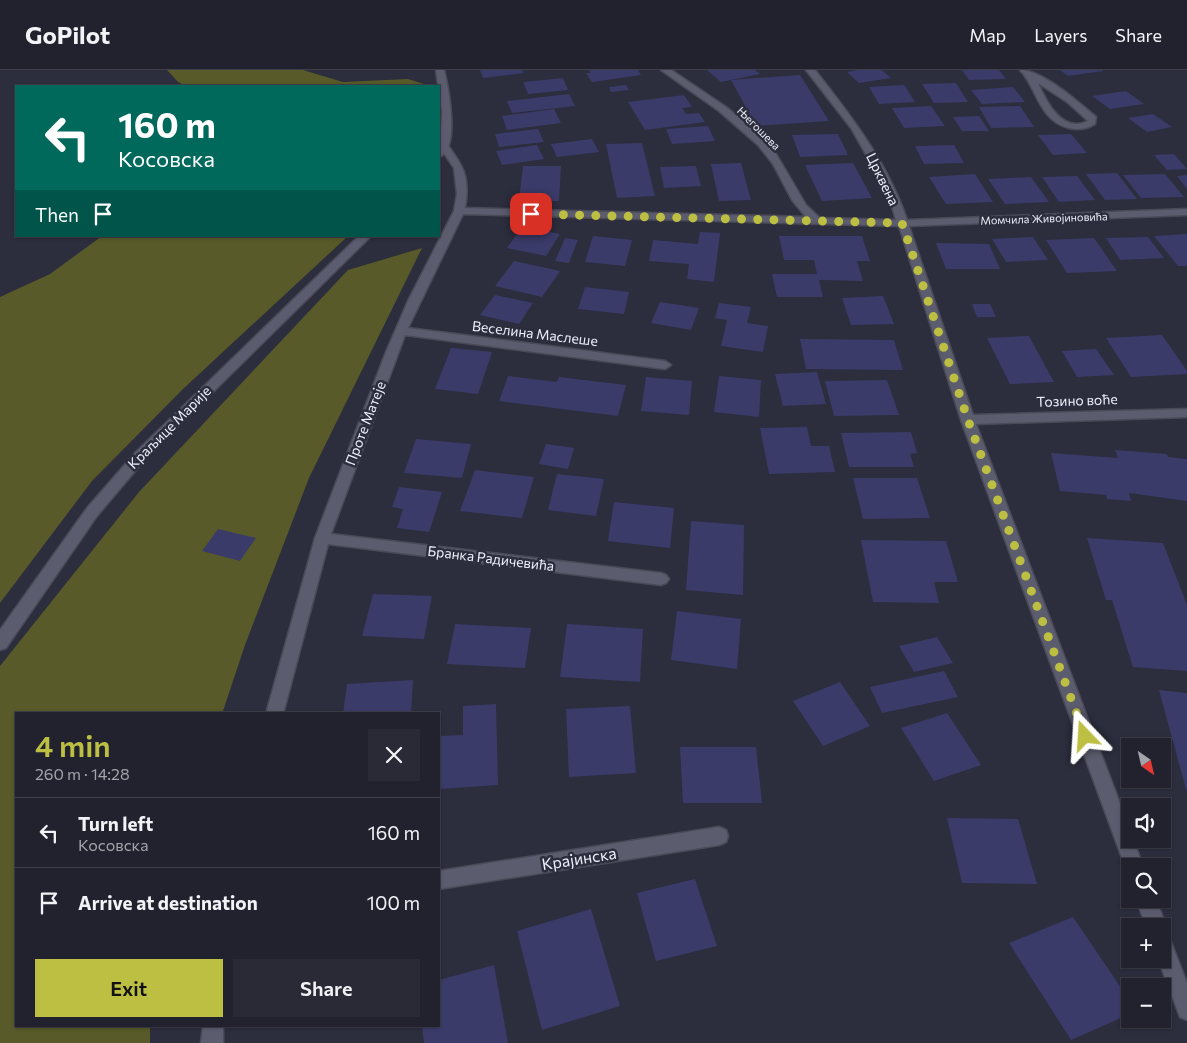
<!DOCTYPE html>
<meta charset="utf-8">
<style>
:root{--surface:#21222e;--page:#292a36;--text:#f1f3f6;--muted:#a2a4aa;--line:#3e3f4a;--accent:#bdbf43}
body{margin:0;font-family:Commissioner,sans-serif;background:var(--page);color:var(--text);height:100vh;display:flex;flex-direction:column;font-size:19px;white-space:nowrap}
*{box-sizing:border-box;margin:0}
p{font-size:16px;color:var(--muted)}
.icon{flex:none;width:28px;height:28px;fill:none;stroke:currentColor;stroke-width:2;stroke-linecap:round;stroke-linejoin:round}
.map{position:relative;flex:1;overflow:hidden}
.sheet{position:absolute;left:15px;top:642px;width:425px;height:315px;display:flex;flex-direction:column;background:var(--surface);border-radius:0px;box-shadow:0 1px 4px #0004,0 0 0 1px var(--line)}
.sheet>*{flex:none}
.guide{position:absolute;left:15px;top:15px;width:425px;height:152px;border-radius:0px;box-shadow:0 1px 4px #0004,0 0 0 1px var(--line);background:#00695c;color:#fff;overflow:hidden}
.needle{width:32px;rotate:146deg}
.controls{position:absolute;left:1121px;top:668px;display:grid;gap:10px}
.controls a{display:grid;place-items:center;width:50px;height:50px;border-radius:0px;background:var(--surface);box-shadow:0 1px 4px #0004,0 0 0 1px var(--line);font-size:25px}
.pin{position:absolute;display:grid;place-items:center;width:42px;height:42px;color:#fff;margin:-21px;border-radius:10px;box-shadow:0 2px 8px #0006}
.me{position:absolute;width:55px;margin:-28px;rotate:340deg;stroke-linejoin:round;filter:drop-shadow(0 0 4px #0008)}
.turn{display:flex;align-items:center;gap:18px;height:105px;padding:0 20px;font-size:22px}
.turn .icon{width:65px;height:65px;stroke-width:2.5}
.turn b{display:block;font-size:35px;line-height:42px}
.then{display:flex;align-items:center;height:48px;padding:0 20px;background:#0003;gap:10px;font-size:19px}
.round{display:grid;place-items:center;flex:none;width:52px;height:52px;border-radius:0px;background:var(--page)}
.summary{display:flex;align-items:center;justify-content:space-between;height:85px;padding:0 20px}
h1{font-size:30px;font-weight:600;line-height:38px;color:var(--accent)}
.cta{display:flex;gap:10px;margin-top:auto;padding:10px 20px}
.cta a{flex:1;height:58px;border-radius:0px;background:var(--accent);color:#111;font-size:20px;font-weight:600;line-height:58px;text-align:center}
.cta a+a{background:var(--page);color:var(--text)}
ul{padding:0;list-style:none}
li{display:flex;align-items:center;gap:15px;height:70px;padding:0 20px;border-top:1px solid var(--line)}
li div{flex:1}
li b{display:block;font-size:19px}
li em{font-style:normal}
header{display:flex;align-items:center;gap:30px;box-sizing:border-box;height:70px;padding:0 25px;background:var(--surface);border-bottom:1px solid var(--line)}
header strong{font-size:24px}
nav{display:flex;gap:28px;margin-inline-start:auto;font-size:18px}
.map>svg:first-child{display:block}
</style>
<header>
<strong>GoPilot</strong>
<nav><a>Map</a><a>Layers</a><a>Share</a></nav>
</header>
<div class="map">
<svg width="1187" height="973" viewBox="0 0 1187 973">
<rect width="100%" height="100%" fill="#2c2d3d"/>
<g fill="#595a29">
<path d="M167 0H303L343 12 408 9 430 16H186L178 12Z"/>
<path d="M102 166H348L183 319 92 411 0 533V227L50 204Z"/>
<path d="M422 178 309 408 245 575 222 644H16V956H150V973H0V596L139 422 348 200Z"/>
</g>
<g fill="#3b3b6a">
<path d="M480 0H522L524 3 483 8Z"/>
<path d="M589 0H638L641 5 592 12 586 3H591Z"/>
<path d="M707 0H755L760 4 721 12Z"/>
<path d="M858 0H882L891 8 859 13 847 2Z"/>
<path d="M962 0H999L1006 9 969 10Z"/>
<path d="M1060 0H1103V1L1068 6Z"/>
<path d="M800 5 829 51 756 56 731 10Z"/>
<path d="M563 8 568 20 528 24 523 12Z"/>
<path d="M956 13 968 32 934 33 922 14Z"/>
<path d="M626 15 629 20 611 22 609 17Z"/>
<path d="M904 15 915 32 879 34 869 17Z"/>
<path d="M1013 17 1025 32 982 34 971 20Z"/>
<path d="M1126 21 1144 34 1110 39 1092 26Z"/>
<path d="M569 24 575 36 512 43 507 31Z"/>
<path d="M684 25 692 37 682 38 686 44 699 43 705 52 645 60 628 32Z"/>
<path d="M931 36 945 56 904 58 892 38Z"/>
<path d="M1020 36 1034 57 991 58 979 37Z"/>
<path d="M554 39 561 53 507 60 502 46Z"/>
<path d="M1153 44 1172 57 1147 62 1128 48Z"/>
<path d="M979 46 989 61H962L953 47Z"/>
<path d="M708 56 715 71 672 74 666 59Z"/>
<path d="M538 59 544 72 499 77 495 64Z"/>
<path d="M838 64 848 85 800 87 792 65Z"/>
<path d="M1071 64 1087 83 1053 85 1038 65Z"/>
<path d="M592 69 599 82 557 87 551 74Z"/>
<path d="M642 73 655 126 617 128 606 74Z"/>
<path d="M537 75 544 89 502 95 496 81Z"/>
<path d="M954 75 964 93 924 94 915 76Z"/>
<path d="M1174 84 1187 99 1167 100 1154 85Z"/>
<path d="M741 93 751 130 719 131 711 94Z"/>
<path d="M853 93 872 128 822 131 805 95Z"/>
<path d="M523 96H561L559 131H519Z"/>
<path d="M696 96 701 116 664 118 660 97Z"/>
<path d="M1117 103 1137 129 1105 130 1086 104Z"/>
<path d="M975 104 993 132 946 134 929 107Z"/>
<path d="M1165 104 1184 127 1141 128 1123 105Z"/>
<path d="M1187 105V119L1177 106Z"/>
<path d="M1077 106 1095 130 1059 132 1042 107Z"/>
<path d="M1031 107 1049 132 1005 134 988 109Z"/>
<path d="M522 157 560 164 546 186 507 178Z"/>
<path d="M700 162 720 163 714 212 687 209 689 194 649 191 653 170 698 174Z"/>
<path d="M1187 164V196H1178L1154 166Z"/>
<path d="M593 166 632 170 625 196 585 192Z"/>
<path d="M779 166H862L870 191H857L863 211 819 210 823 227H777L772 204H817L814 190H784Z"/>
<path d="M1033 167 1048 190 1006 192 992 169Z"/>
<path d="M1148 167 1164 188 1120 190 1106 168Z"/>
<path d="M565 168 578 170 569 193 555 191Z"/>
<path d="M1094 168 1117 201 1067 203 1046 170Z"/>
<path d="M936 173 989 174 1000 199H946Z"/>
<path d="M514 191 560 201 542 227 495 216Z"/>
<path d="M585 217 629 222 624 244 578 239Z"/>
<path d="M495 225 533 233 519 254 480 245Z"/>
<path d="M883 226 894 254 851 255 842 228Z"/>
<path d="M660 232 699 238 691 260 651 253Z"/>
<path d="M719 233 751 237 747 253 768 256 763 282 721 276 727 250 715 248Z"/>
<path d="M972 234H990L996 247H977Z"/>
<path d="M1162 265 1187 301V304L1131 307 1106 268Z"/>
<path d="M1029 266 1054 312 1010 314 987 268Z"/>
<path d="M800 269 894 270 903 300 806 299Z"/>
<path d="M451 278 492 282 478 324 435 319Z"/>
<path d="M1096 279 1114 305 1077 307 1062 281Z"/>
<path d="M817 302 826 334 783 336 775 304Z"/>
<path d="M508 306 557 312 559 307 626 315 618 346 499 331Z"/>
<path d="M719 306 761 310 759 347 714 342Z"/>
<path d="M646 307 692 311 689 345 641 341Z"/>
<path d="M887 310 899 345 834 346 825 311Z"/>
<path d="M807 357 811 376H829L835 402 769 404 760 358Z"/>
<path d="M911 362 917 383 910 384 914 397H849L841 363Z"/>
<path d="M416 369 471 374 462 408 404 403Z"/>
<path d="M546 374 574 378 568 399 539 394Z"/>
<path d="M1115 380 1167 384 1168 387 1187 389V431L1129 423 1131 431 1107 429 1106 425 1060 421 1051 383 1118 388Z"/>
<path d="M475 400 534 407 522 448 460 441Z"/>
<path d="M557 404 604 409 596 446 548 440Z"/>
<path d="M853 408H917L930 448 863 449Z"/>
<path d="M399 417 442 422 429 462 397 458 403 439 392 437Z"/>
<path d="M614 432 674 438 670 478 608 471Z"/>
<path d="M691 451 744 455 743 525 686 520Z"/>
<path d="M218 459 256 468 240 491 202 481Z"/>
<path d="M1087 468 1163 473 1187 535V601L1133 597 1112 530H1106Z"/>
<path d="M861 470 946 471 958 512H934L939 533 873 532Z"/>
<path d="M373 524 432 526 424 569 362 566Z"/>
<path d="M677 541 741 549 737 599 671 590Z"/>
<path d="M455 554 531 558 525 598 447 594Z"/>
<path d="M567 554 643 559 640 612 560 607Z"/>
<path d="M937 567 953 593 914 602 899 576Z"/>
<path d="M944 601 958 627 882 643 870 617Z"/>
<path d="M413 610 411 644H343L347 614Z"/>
<path d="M840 612 870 656 823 676 793 631Z"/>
<path d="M1159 620 1187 623V719H1186Z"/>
<path d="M496 634 498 715 439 719V666L463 665V636Z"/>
<path d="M630 636 636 703 569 707 566 639Z"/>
<path d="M947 643 981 695 934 711 901 658Z"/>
<path d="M680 677H756L762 733H683Z"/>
<path d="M947 748 1018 749 1037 814 962 813Z"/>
<path d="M695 809 717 876 656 891 637 823Z"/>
<path d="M591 839 620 936 542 960 517 861Z"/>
<path d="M1073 847 1130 931V944L1071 970 1009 873Z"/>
<path d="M494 895 508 973H424L422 956H439V910Z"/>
</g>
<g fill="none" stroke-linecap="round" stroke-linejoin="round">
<g stroke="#494957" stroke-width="3">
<g id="minor">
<path d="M661 0H671L726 37 753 59 776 84 806 135 820 148 896 150 888 123 851 58 806 0H815C851 46 888 93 907 150L1187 139V145L909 156 973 345 1187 339V347L976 354 1130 760V769H1133L1143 796H1130V804L1125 796 961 350 899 156 463 144 408 258 665 291 671 295 665 299 405 265 331 464 661 503 666 505 669 509 666 513 661 515 328 474 283 644H266L315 468 386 282 408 231 454 141 457 124 454 98 439 76 440 73H446C464 97 470 107 465 138L806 147 792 130 773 94 758 75 719 41Z"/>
<path d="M1020 0C1043 0 1078 32 1096 47L1095 54C1087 59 1078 60 1069 58 1039 51 1037 18 1020 0ZM1038 13 1067 32 1088 51C1062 64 1046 31 1038 13Z"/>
<path d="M719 757 726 760 728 766 726 772 719 775 439 819V801Z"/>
<path d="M1136 829H1156L1166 856 1163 863 1162 856H1146Z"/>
<path d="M1162 864 1169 867 1187 913V950L1180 947 1158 889H1162Z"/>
<path d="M203 956H223V973H201Z"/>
</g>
</g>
<g stroke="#494957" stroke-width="3">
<g id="tertiary">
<path d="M436 0H444C448 16 461 80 439 87L442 42Z"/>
<path d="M359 166H371L146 388 97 446 6 578 0 580V560L87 438 136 382Z"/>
</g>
</g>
<use href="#minor" fill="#5b5c6e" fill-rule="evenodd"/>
<use href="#tertiary" fill="#5b5c6e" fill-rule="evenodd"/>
</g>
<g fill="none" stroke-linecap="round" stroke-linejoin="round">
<path stroke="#bdbf43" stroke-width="9" stroke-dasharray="0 16.2" d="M531 144 902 153 968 350 1085 666"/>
</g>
<g text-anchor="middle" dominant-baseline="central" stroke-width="5" stroke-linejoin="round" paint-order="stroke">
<g font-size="11" fill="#eeeffa" stroke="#2c2d3d">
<text transform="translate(759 58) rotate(45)">Његошева</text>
<text transform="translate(1044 148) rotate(-2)">Момчила Живојиновића</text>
</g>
<g font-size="14" fill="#eeeffa" stroke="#2c2d3d">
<text transform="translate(883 109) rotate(64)">Црквена</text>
<text transform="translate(535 263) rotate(7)">Веселина Маслеше</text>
<text transform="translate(1077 330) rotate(-2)">Тозино воће</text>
<text transform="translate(365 353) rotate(-69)">Проте Матеје</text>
<text transform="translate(169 357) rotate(-45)">Краљице Марије</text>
<text transform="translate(491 488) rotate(7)">Бранка Радичевића</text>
</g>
<g font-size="16" fill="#eeeffa" stroke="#2c2d3d">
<text transform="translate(579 788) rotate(-9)">Крајинска</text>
</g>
</g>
</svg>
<div class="controls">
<a><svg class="needle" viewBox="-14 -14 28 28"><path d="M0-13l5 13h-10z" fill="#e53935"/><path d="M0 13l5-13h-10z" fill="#a2a4aa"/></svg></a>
<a><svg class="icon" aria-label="sound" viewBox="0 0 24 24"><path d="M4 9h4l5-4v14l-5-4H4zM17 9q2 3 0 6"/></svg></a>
<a><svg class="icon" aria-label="search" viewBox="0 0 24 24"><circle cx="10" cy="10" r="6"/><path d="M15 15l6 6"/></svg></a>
<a>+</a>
<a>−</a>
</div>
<div class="pin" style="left:531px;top:144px;background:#d93025"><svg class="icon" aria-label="arrive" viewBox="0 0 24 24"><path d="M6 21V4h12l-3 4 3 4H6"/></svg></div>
<svg class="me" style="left:1085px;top:666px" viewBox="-20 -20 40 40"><path d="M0-17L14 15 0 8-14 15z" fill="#bdbf43" stroke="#fff" stroke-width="4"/></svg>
<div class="guide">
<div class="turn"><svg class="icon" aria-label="left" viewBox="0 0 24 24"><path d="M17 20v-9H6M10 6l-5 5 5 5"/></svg><div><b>160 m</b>Косовска</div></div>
<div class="then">Then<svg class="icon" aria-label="arrive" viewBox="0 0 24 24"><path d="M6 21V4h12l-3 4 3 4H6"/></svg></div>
</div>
<section class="sheet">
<div class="summary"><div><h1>4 min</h1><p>260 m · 14:28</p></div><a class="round"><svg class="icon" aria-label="close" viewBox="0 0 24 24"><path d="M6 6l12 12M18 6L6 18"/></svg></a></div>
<ul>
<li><svg class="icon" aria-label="left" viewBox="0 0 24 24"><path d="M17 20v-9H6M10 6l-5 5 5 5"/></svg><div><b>Turn left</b><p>Косовска</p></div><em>160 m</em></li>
<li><svg class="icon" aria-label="arrive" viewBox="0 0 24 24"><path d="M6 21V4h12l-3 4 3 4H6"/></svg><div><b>Arrive at destination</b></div><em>100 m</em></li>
</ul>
<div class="cta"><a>Exit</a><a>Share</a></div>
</section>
</div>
